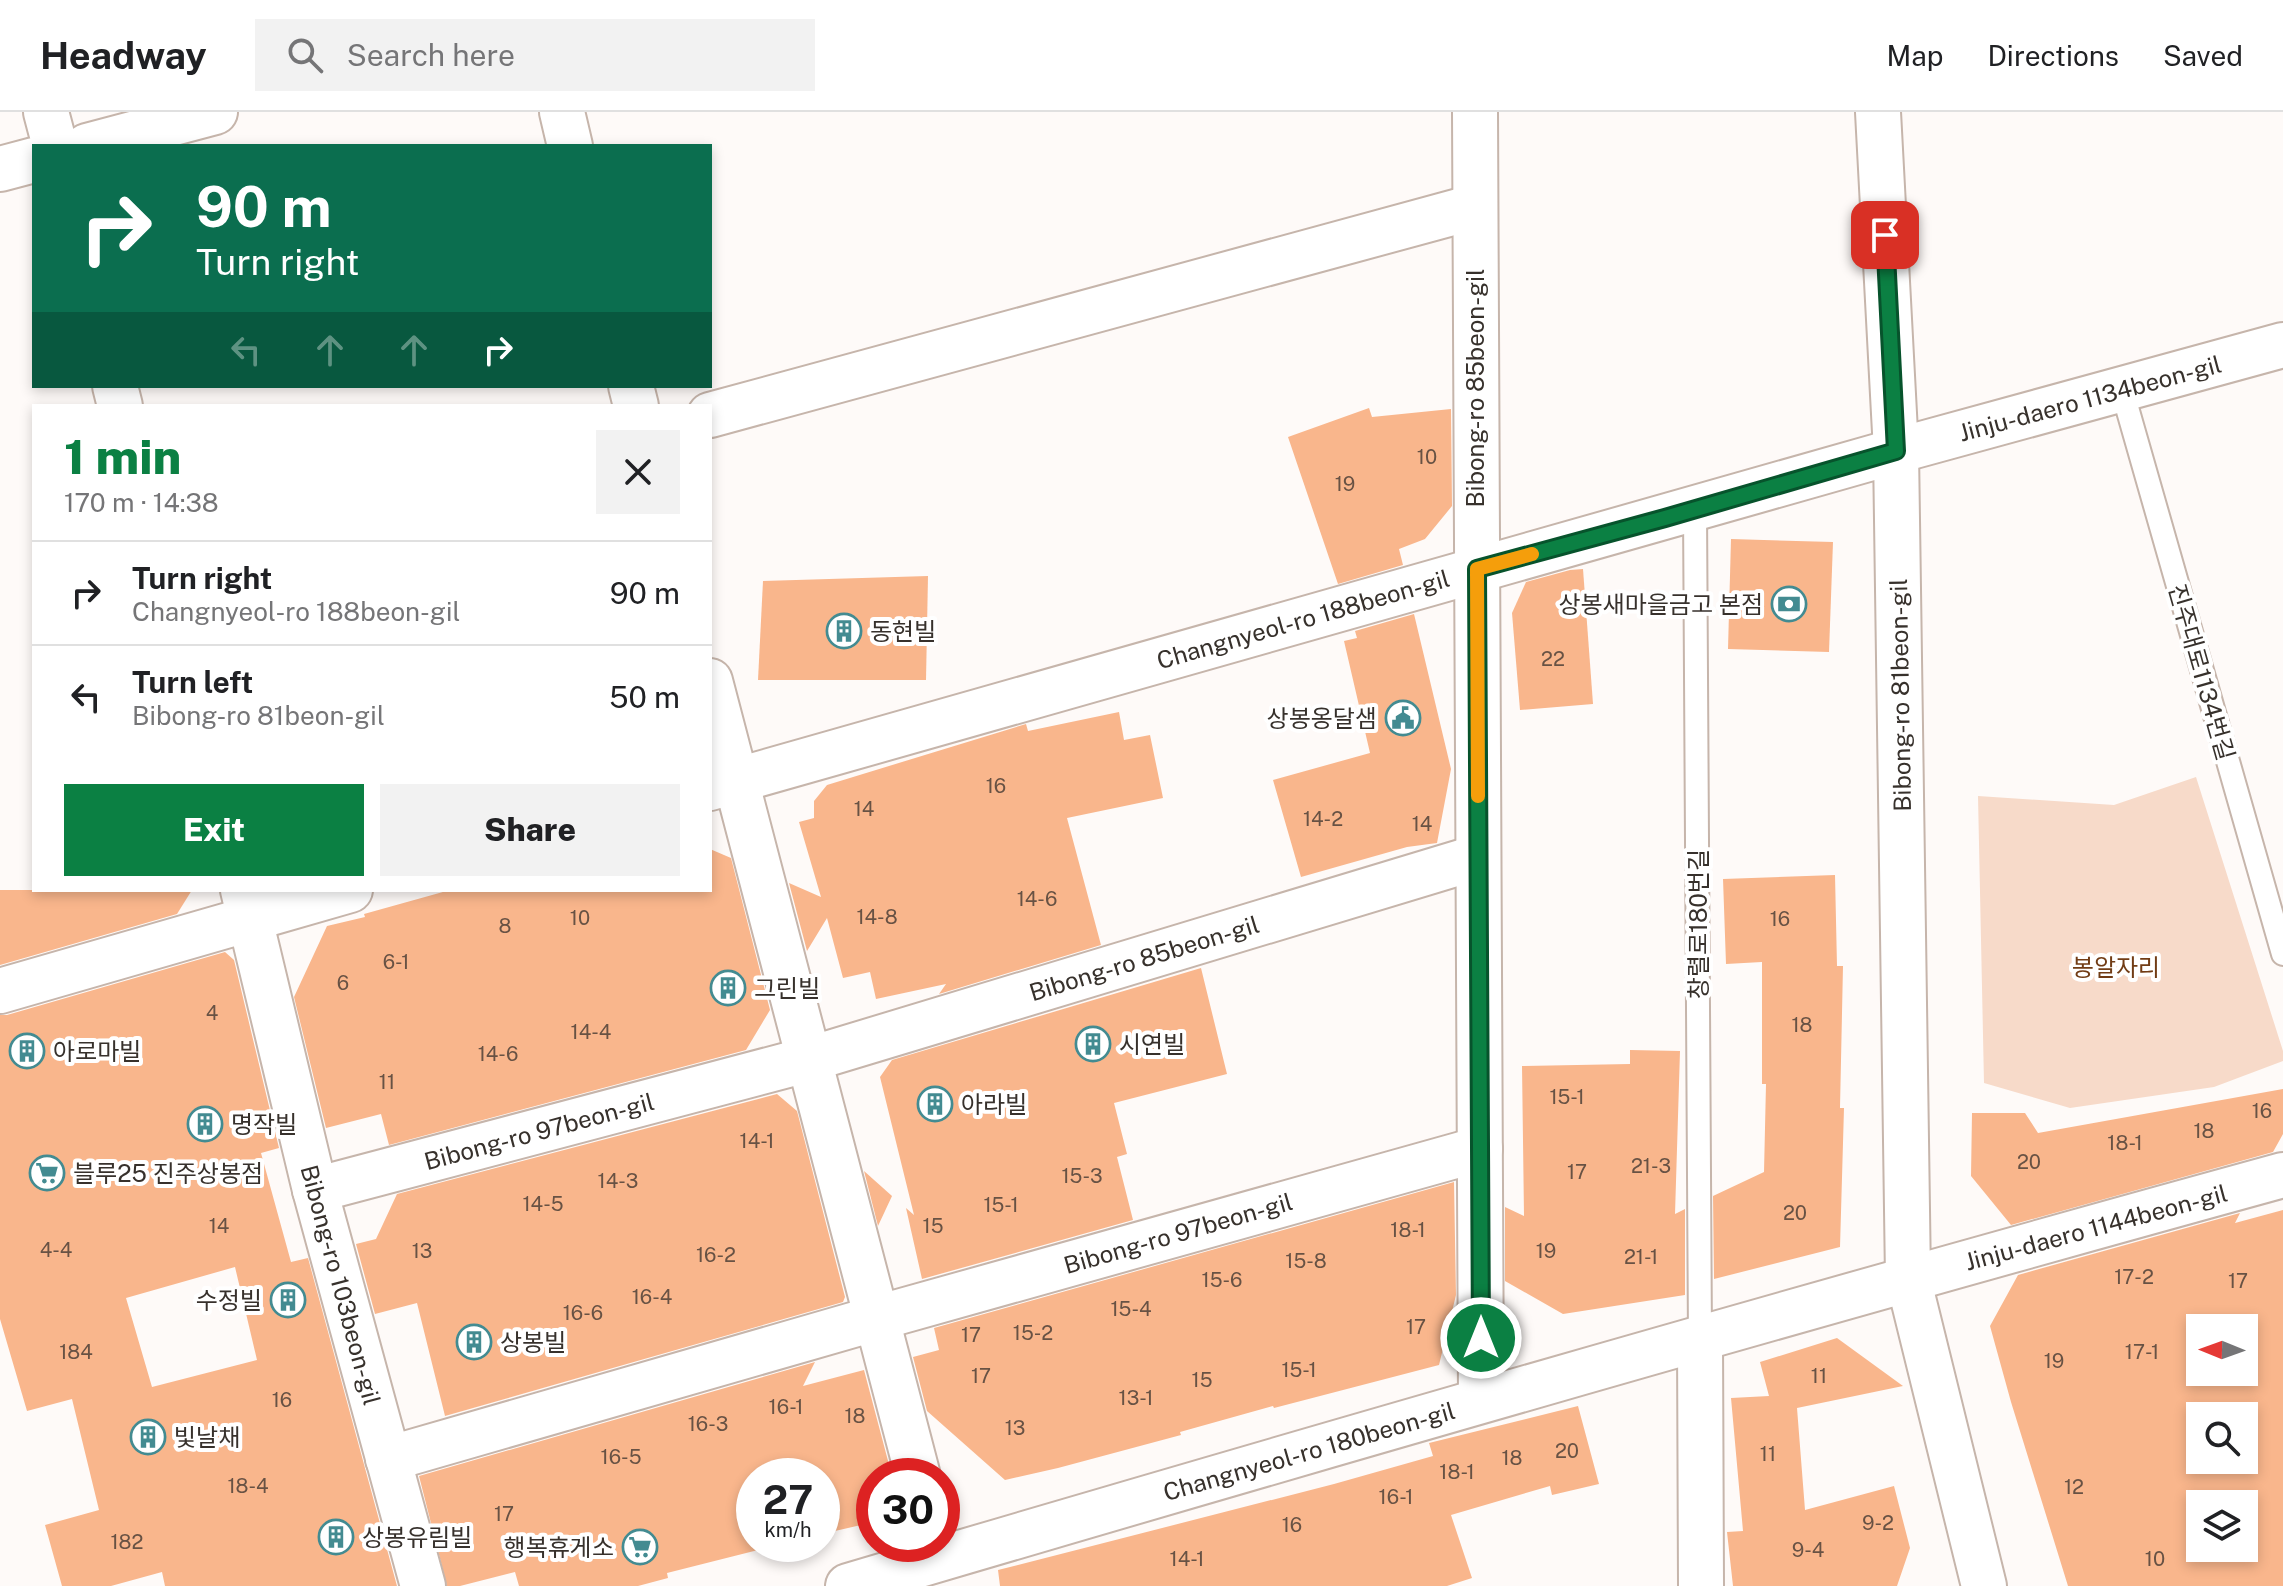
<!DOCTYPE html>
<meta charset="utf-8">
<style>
:root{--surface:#fff;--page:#f2f2f2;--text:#202124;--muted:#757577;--line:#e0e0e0;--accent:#0b8043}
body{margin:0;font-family:"Public Sans","Noto Sans KR",sans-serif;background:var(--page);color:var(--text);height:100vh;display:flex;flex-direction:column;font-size:30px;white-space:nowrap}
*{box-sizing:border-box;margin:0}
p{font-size:26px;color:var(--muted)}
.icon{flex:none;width:44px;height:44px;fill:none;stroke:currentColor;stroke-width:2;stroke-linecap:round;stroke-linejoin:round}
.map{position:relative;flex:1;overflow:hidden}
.drawer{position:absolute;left:32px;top:292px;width:680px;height:488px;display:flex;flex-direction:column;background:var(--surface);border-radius:0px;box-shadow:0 4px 12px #0003}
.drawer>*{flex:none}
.banner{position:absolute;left:32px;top:32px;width:680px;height:244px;border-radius:0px;box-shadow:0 4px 12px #0003;background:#0b6e4f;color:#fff;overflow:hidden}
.needle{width:52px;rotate:271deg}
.fabs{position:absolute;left:2186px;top:1202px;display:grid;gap:16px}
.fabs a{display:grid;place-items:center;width:72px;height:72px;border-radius:0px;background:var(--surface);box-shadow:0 4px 12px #0003;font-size:40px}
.speed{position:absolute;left:736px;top:1346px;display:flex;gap:16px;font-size:40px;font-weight:700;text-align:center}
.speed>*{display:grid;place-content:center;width:104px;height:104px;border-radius:50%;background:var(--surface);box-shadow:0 4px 12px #0003;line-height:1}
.speed small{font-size:20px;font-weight:400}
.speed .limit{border:12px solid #d22;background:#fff;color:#111}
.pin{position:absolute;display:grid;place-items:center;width:68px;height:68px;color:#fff;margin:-34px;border-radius:16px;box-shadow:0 4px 12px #0006}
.me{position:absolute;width:88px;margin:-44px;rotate:0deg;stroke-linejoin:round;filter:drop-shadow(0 0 6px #0008)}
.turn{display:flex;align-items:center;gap:28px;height:168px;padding:0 32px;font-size:36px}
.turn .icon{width:104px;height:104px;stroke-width:2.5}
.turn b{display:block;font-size:56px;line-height:68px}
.lanes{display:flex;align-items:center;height:76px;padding:0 32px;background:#0003;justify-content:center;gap:40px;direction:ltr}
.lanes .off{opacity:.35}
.round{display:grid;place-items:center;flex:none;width:84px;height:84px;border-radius:0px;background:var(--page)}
.headline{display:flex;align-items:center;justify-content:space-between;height:136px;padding:0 32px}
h1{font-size:48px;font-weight:800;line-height:60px;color:var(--accent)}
.button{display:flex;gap:16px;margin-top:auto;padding:16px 32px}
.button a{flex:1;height:92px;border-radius:0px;background:var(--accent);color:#fff;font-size:32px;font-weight:800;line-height:92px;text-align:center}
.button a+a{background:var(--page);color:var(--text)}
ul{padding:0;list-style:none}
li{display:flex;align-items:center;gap:24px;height:104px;padding:0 32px;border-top:2px solid var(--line)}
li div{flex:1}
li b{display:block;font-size:30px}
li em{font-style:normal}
header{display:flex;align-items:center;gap:48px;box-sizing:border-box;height:112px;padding:0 40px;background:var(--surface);border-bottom:2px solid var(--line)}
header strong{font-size:38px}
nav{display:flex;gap:44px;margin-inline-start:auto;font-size:28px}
.search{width:560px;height:72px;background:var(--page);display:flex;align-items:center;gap:20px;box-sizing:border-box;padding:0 28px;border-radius:0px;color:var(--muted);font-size:30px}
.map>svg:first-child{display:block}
</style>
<header>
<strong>Headway</strong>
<div class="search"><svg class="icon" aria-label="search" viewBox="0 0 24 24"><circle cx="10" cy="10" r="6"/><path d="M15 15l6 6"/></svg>Search here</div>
<nav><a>Map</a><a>Directions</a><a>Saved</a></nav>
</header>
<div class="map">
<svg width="2283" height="1474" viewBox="0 0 2283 1474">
<rect width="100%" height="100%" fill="#fefaf8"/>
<path fill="#f7dac9" d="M2196 665 2283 939V949L2214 975 2070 996 1984 971 1978 684 2114 693Z"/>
<g fill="#f9b68c" fill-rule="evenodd">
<path d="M1369 296 1372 305 1451 297 1452 394 1425 427 1399 437 1403 453 1338 472 1288 325Z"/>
<path d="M1731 427 1833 430 1829 540 1728 537Z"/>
<path d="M1583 457 1593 592 1520 598 1512 501 1526 470 1570 458Z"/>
<path d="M928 464 926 568H758L763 469Z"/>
<path d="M1414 502 1451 657 1437 731 1407 735 1301 765 1273 668 1370 641 1344 529 1357 526 1355 519Z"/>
<path d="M1119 600 1124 628 1150 623 1163 686 1067 706 1101 833 939 882 946 872 876 887 870 860 843 866 827 806 807 839 789 771 821 785 799 710 814 706V689L827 673 1026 612 1028 619Z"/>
<path d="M710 737 731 746 770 898 746 938 389 1033 381 1002 326 1016 294 885 327 814 365 805 364 802 450 778H710Z"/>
<path d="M1835 763 1837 854H1843L1840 996H1844L1840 1135 1714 1167 1713 1084 1764 1060 1766 972H1762V850L1726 852 1723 767Z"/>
<path d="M0 778H192L177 802 0 853Z"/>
<path d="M225 840 234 848 279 1036 261 1041 291 1150 308 1146 397 1474H165L162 1460 111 1474H62L45 1413 99 1398 72 1287 27 1299 0 1207V903H7ZM235 1155 257 1248 152 1275 126 1186Z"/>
<path d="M1201 856 1227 962 1114 991 1127 1042 1117 1045 1133 1108 922 1167 906 1096 914 1103 880 965 892 948Z"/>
<path d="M1630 938 1680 939 1675 1102 1685 1097V1183L1563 1202 1505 1169V1095L1524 1104 1522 954 1630 952Z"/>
<path d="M2283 977V1022L2273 1040 2011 1113 1971 1064 1972 1001H2025L2038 1021Z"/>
<path d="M777 982 797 999 845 1185 843 1190 445 1304 417 1191 375 1202 356 1132 376 1127 397 1082Z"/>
<path d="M864 1059 892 1084 878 1114Z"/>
<path d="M1454 1070 1456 1183 1439 1253 1274 1296 1273 1294 1180 1320 1181 1323 1058 1356 1005 1368 927 1299 913 1245 939 1238 934 1216Z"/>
<path d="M2283 1098V1474H2068L2011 1290 1990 1214 2018 1163 2240 1101 2235 1111ZM2200 1216H2244V1260H2200ZM2200 1304H2244V1348H2200ZM2200 1392H2244V1436H2200Z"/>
<path d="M1837 1226 1903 1274 1797 1296 1805 1398 1894 1374 1910 1436 1897 1474H1733L1727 1420 1743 1419 1731 1286 1769 1284 1760 1250Z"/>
<path d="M815 1250 803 1274 864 1258 892 1364H874V1410L822 1422V1364H754V1432H782L667 1461 668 1466 638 1474H519L515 1460 460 1474H447L419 1364Z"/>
<path d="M1578 1294 1599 1372 1552 1383 1550 1374 1451 1403 1472 1466 1447 1474H1000L998 1458 1334 1372 1433 1344 1429 1331Z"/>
</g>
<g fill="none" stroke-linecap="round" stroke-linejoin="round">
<g stroke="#c6b5ab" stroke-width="26">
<g id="service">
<path d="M2122 278 2283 842"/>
<path d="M1695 397 1700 1227"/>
</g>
</g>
<g stroke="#c6b5ab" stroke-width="48">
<g id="minor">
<path d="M46 0 55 34"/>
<path d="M562 0 570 34"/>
<path d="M1475 0 1481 1288"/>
<path d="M115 274 120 294"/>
<path d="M631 274 636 294"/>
<path d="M710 303 1474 95"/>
<path d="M710 569 918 1364"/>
<path d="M710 676 1896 339 2283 233"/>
<path d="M243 778 315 1078 423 1474"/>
<path d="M0 879 350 778"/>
<path d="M315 1078 810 947 1478 745"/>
<path d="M1700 1227 1701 1474"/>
<path d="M388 1347 877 1206 1480 1037"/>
<path d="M848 1474C1325 1333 1803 1195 2283 1063"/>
</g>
</g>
<g stroke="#c6b5ab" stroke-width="48">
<g id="tertiary">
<path d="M1878 0 1896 339 1908 1166 1984 1474"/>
<path d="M87 34 215 0"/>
<path d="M0 57 34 48"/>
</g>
</g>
<use href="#service" stroke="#fff" stroke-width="22"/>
<use href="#minor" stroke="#fff" stroke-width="44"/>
<use href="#tertiary" stroke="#fff" stroke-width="44"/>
</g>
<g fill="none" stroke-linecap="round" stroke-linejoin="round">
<g stroke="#07532c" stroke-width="20">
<path id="route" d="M1481 1226 1477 457 1665 406 1896 339 1885 123"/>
</g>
<use href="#route" stroke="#0b8043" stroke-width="14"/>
<path stroke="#f59e0b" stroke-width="14" d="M1478 684 1477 457 1532 442"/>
</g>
<defs>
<g id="bank-ring" transform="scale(1.8)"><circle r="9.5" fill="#fff" stroke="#438b91" stroke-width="1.5"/><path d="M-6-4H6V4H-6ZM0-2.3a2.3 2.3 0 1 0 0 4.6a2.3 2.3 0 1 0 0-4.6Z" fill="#438b91"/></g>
<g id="building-ring" transform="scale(1.8)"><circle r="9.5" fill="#fff" stroke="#438b91" stroke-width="1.5"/><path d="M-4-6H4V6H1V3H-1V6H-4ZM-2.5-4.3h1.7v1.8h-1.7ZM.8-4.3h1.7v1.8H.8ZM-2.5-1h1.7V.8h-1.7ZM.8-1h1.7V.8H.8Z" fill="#438b91"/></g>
<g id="civic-ring" transform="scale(1.8)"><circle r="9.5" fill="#fff" stroke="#438b91" stroke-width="1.5"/><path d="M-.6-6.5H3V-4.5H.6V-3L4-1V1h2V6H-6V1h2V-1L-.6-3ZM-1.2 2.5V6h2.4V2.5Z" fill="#438b91"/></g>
<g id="supermarket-ring" transform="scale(1.8)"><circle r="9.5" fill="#fff" stroke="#438b91" stroke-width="1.5"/><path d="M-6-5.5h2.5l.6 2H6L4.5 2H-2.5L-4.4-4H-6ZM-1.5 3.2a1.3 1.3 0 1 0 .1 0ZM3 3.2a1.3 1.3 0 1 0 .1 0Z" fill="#438b91"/></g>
</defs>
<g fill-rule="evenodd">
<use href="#bank-ring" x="1789" y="492"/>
<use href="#building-ring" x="844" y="519"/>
<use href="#civic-ring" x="1403" y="606"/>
<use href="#building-ring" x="728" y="876"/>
<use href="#building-ring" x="1093" y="932"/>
<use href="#building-ring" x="27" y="939"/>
<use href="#building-ring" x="935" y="992"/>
<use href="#building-ring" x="205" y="1012"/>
<use href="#supermarket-ring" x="47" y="1061"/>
<use href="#building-ring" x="288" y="1188"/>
<use href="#building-ring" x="474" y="1230"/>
<use href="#building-ring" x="148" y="1325"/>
<use href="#building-ring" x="336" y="1425"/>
<use href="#supermarket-ring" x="640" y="1435"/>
</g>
<g text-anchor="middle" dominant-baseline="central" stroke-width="8" stroke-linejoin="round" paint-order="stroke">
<g font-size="20" fill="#685244">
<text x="1427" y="345">10</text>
<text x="1345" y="372">19</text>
<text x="1553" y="547">22</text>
<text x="996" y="674">16</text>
<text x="864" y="697">14</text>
<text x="1323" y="707">14-2</text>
<text x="1422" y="712">14</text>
<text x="1037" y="787">14-6</text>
<text x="877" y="805">14-8</text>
<text x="580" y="806">10</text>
<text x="1780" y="807">16</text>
<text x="505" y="814">8</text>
<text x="396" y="850">6-1</text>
<text x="343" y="871">6</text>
<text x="212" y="901">4</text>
<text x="1802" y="913">18</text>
<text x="591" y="920">14-4</text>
<text x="498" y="942">14-6</text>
<text x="387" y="970">11</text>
<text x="1567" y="985">15-1</text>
<text x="2262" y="999">16</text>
<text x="2204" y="1019">18</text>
<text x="757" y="1029">14-1</text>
<text x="2125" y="1031">18-1</text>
<text x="2029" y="1050">20</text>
<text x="1651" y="1054">21-3</text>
<text x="1577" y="1060">17</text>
<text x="1082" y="1064">15-3</text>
<text x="618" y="1069">14-3</text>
<text x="543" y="1092">14-5</text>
<text x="1001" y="1093">15-1</text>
<text x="1795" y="1101">20</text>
<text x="219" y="1114">14</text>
<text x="933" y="1114">15</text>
<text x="1408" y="1118">18-1</text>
<text x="56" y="1138">4-4</text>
<text x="422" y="1139">13</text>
<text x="1546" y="1139">19</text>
<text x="716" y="1143">16-2</text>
<text x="1641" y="1145">21-1</text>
<text x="1306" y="1149">15-8</text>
<text x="2134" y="1165">17-2</text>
<text x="1222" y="1168">15-6</text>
<text x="2238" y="1169">17</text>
<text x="652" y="1185">16-4</text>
<text x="1131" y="1197">15-4</text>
<text x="583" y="1201">16-6</text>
<text x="1416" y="1215">17</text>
<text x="1033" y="1221">15-2</text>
<text x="971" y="1223">17</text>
<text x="76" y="1240">184</text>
<text x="2142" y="1240">17-1</text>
<text x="2054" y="1249">19</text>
<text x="1299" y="1258">15-1</text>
<text x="981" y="1264">17</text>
<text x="1819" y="1264">11</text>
<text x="1202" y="1268">15</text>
<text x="1136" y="1286">13-1</text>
<text x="282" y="1288">16</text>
<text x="786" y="1295">16-1</text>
<text x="855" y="1304">18</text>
<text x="708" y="1312">16-3</text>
<text x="1015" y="1316">13</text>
<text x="1567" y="1339">20</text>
<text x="1768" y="1342">11</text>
<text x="621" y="1345">16-5</text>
<text x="1512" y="1346">18</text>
<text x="1457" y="1360">18-1</text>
<text x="248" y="1374">18-4</text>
<text x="2074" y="1375">12</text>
<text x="1396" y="1385">16-1</text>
<text x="504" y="1402">17</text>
<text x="1878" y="1411">9-2</text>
<text x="1292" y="1413">16</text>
<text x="127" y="1430">182</text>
<text x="1808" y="1438">9-4</text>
<text x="1187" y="1447">14-1</text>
<text x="2155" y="1447">10</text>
</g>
<g font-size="24" fill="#37312c" stroke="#fff">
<text transform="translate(1475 276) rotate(-90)">Bibong-ro 85beon-gil</text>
<text transform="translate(2090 286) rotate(-15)">Jinju-daero 1134beon-gil</text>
<text transform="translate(1303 507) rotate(-16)">Changnyeol-ro 188beon-gil</text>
<text transform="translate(2202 560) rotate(74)">진주대로1134번길</text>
<text transform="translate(1900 583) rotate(-91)">Bibong-ro 81beon-gil</text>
<text transform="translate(1698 812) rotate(-90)">창렬로180번길</text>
<text transform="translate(1144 846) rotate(-17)">Bibong-ro 85beon-gil</text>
<text transform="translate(539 1019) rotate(-15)">Bibong-ro 97beon-gil</text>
<text transform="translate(2096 1115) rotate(-15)">Jinju-daero 1144beon-gil</text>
<text transform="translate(1178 1121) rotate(-16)">Bibong-ro 97beon-gil</text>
<text transform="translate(341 1173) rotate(75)">Bibong-ro 103beon-gil</text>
<text transform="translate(1309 1339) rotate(-16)">Changnyeol-ro 180beon-gil</text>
</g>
<g font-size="24" fill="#37312c" stroke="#fff" text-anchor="start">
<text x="1763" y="492" text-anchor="end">상봉새마을금고 본점</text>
<text x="870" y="519">동현빌</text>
<text x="1377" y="606" text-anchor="end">상봉옹달샘</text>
<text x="754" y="876">그린빌</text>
<text x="1119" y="932">시연빌</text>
<text x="53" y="939">아로마빌</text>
<text x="961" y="992">아라빌</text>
<text x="231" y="1012">명작빌</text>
<text x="73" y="1061">블루25 진주상봉점</text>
<text x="262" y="1188" text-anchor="end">수정빌</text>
<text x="500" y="1230">상봉빌</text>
<text x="174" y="1325">빛날채</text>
<text x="362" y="1425">상봉유림빌</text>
<text x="614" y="1435" text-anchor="end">행복휴게소</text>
</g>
<g font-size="24" fill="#713c15" stroke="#fff">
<text x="2116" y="855">봉알자리</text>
</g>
</g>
</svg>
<div class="fabs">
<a><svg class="needle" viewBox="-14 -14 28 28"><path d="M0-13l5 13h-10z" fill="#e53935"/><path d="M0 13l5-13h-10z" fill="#757577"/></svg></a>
<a><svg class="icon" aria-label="search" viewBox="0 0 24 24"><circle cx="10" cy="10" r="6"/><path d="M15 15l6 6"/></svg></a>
<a><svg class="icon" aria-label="layers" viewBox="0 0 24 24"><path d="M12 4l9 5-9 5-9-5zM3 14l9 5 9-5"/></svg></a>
</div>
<div class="speed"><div>27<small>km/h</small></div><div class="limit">30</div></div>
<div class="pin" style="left:1885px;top:123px;background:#d93025"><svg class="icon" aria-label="arrive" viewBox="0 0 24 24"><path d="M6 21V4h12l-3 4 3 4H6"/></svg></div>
<svg class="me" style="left:1481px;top:1226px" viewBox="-20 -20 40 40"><circle r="17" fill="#0b8043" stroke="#fff" stroke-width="3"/><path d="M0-11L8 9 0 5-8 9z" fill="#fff"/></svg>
<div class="banner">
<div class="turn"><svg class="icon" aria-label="right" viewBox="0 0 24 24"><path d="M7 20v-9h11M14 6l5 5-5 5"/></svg><div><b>90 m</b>Turn right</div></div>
<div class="lanes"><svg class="icon off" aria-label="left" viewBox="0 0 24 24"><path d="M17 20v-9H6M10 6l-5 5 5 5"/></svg><svg class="icon off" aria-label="ahead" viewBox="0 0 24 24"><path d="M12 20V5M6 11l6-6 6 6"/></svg><svg class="icon off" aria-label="ahead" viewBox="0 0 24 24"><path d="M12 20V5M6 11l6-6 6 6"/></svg><svg class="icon" aria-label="right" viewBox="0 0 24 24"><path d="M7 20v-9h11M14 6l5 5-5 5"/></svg></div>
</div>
<section class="drawer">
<div class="headline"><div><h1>1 min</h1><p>170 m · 14:38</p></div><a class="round"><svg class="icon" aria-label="close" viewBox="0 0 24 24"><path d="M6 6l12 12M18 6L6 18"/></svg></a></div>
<ul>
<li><svg class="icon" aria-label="right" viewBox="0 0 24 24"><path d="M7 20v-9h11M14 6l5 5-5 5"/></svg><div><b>Turn right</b><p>Changnyeol-ro 188beon-gil</p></div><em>90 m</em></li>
<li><svg class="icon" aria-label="left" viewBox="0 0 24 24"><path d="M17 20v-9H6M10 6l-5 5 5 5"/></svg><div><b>Turn left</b><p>Bibong-ro 81beon-gil</p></div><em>50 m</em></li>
</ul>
<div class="button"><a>Exit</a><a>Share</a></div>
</section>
</div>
